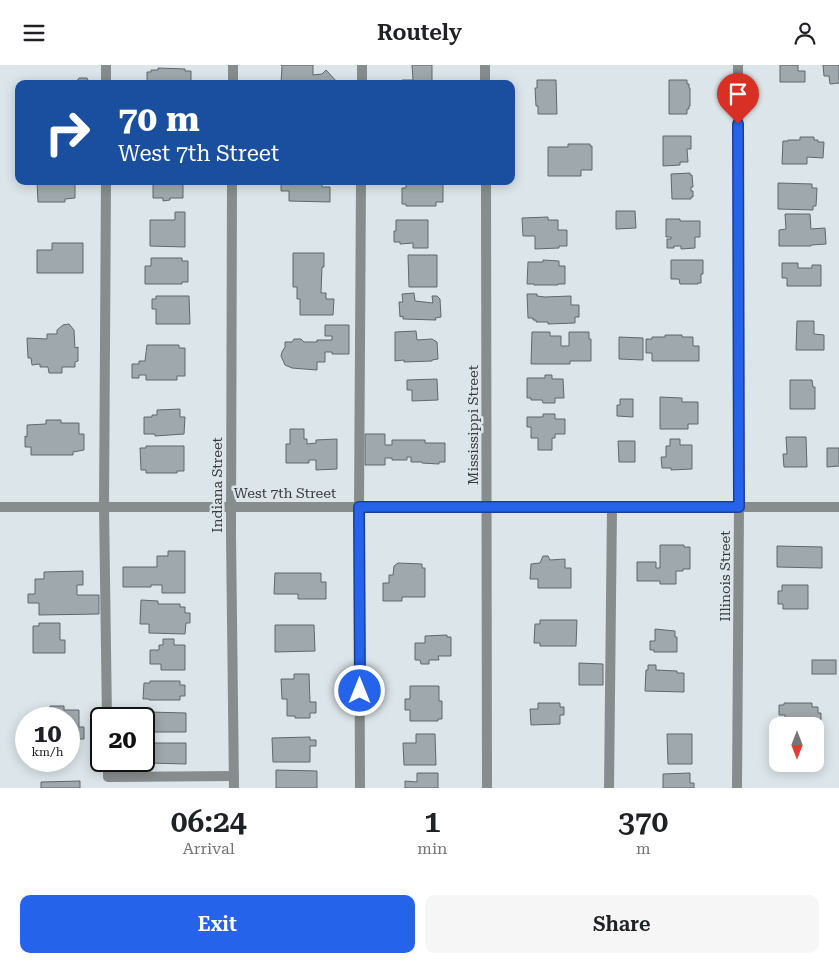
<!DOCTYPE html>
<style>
:root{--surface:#fff;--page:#f6f6f6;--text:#202124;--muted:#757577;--accent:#2563eb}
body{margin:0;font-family:"Roboto Serif",serif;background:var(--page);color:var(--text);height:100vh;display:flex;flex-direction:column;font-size:19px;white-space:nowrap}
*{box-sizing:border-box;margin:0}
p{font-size:16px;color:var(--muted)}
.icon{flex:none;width:28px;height:28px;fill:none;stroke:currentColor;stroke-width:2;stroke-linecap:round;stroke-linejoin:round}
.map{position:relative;height:723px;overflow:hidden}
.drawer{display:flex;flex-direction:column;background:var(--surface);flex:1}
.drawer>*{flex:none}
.banner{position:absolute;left:15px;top:15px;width:500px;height:105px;border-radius:10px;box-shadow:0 2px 12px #0003;background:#1a4fa0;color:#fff;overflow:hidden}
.needle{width:32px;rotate:180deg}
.buttons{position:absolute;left:769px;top:652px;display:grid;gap:10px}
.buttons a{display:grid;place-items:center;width:55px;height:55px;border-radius:10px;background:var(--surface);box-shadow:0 2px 12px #0003;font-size:25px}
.speed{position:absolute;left:15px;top:642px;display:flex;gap:10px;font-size:25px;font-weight:700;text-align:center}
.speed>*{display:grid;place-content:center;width:65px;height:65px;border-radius:50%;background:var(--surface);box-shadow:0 2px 12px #0003;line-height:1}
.speed small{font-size:12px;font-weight:400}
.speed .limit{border:2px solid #111;border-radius:8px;background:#fff;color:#111}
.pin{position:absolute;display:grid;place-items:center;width:42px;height:42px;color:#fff;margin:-51px -21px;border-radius:50% 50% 50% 0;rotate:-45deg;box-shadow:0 0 5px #0007}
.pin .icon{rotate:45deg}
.me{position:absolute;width:55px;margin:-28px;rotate:0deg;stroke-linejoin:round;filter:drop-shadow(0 0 4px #0008)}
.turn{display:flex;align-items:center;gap:18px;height:105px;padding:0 20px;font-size:22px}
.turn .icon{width:65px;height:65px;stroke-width:2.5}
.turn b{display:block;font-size:35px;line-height:42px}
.eta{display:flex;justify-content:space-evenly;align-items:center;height:85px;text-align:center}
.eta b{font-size:30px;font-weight:600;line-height:35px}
.button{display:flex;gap:10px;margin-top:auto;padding:10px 20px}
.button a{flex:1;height:58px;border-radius:10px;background:var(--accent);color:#fff;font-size:20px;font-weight:600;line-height:58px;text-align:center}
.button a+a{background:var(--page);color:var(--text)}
header{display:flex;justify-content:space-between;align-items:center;height:65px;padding:0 20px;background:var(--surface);font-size:22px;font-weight:600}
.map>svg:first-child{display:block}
</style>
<header><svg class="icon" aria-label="menu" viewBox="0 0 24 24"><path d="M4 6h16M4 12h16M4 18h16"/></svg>Routely<svg class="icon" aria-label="person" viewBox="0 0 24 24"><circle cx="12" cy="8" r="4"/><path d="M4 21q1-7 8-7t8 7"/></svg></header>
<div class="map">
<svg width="839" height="723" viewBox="0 0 839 723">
<rect width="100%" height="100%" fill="#dbe5ea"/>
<g fill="#9fa8ac" stroke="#5f686c">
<path d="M281 0H313V10L322 9 326 5 338 18 337 19H281L282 1Z"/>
<path d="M412 0H432V17H435V19H402V15H413Z"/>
<path d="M780 0H798V6H805V17H780Z"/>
<path d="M823 0H839V18L830 19 829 11H824Z"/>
<path d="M158 3 185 4V6H191V19H151V16H147V7H151V5H158Z"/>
<path d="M79 13H87L90 19H44L46 17H76Z"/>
<path d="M537 15H556L557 49H538V41H536L535 23H537Z"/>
<path d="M669 15H687V19H689V23H690V41H689V44H687V49H669Z"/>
<path d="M663 71H691V84H687L688 97H680V100L663 101Z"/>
<path d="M800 72H814V75H818V77H824L823 93 807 92V99H782L783 76H788V75H800Z"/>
<path d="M568 79H590V81H592V105H581V111H548V82H568Z"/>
<path d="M690 108V110H692L693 122H691V126H693V132H691V134H672L671 109Z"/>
<path d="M37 116H75V133L65 134V137H38Z"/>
<path d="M153 116H183V133H170V135L163 136V133H153Z"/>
<path d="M281 116H322V122H330V137L289 136V126H281Z"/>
<path d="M406 116 443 117V137H436V141H406V139H402V123H406Z"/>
<path d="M778 118 812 119V123H817L816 141H813V145L778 144Z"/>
<path d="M616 146H635L636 163 616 164Z"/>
<path d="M175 147H185V182L150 181V155H175Z"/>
<path d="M785 149H810L811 164 825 163 826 179 811 180V181H779V165L786 164Z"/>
<path d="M548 152V155H558V165H567V181H559V183L535 184V171H523L522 153Z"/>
<path d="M666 154H680V156H700V172H695V183L681 184V181H674V183H667V174H671V172H666Z"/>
<path d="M396 155H428V183H413V178L400 179V177H394V166H396Z"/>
<path d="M52 178H83V208H37V185H52Z"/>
<path d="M293 188H324V202H322L321 228H326V234H334L333 250H300V234H297V222H293Z"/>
<path d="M408 190H437V222H409Z"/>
<path d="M151 193H182V196H188V217H182V219H145V201H151Z"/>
<path d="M543 195 559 196V201H565V219H558V220H534V219H527L528 197H543Z"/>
<path d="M671 195H703V209H701V218H698V219H680L679 214H671Z"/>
<path d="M782 198H798V203H812V200H821V221H787V213H782Z"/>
<path d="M414 228 415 236 433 238 432 231H437L440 234 441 252 435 253 436 255 403 254V251L400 252 399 237H403L402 229Z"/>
<path d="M527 229H537V231L545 232 571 231V240H579V252H575V258L548 259V257H536V255H533V253H528Z"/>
<path d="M156 231H189L190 259H156V244H152V234H156Z"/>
<path d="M797 256H814V269L824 270V285H796Z"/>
<path d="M69 259 74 265 75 283 78 282V296L75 297V302H62V308H49L48 302H40V299L32 300 31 293H28L27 273 47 274V269H57V265L63 260Z"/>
<path d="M325 260H349V289H332V287H325V297H317V305L292 303 285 300 281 291 282 287 285 282V277H292L294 274H301L304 277H317V275H332V271H325Z"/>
<path d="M416 266 417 275 432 274 437 277 438 294 432 295V296L404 297V295L395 296V267Z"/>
<path d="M532 267H550V271H561V281H569V267H589V274H591V296H570V299H531Z"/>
<path d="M665 270H682V272H693V281H699V296H652V288H646V274H652V272H665Z"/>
<path d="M619 272 643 273V295L619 294Z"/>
<path d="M147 280H179V283H185V311H177V315H146V310H139V313H132V299H139V296H145Z"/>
<path d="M545 310H552V314H563L564 333H555V338H543L542 335H531V333H527V313H545Z"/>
<path d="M437 314 438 335 412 336V325H407V315Z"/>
<path d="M790 315H812L813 322H815V344H790Z"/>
<path d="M660 332 682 333V337H698V359H688V364H660Z"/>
<path d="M620 334H633V352L617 351V340H620Z"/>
<path d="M180 344V352H185L184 369 155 371V369H144V352H152V350H157V345Z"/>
<path d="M543 349H555V354H565V369H555V373H552V385H538V373H531V362H527V352H543Z"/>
<path d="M46 355H61V358H79V369H84V385L73 387V390H31V382H25V371L27 372V360L46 359Z"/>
<path d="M290 364H304V374H307V379L316 378V375L337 374V404L316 405V395H309V398H286V379H290Z"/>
<path d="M365 369H385V380H392V375H425V378H445V397H439V399L422 398V397H411V392H407V395H392V393H385V400H365Z"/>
<path d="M786 372H806L807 402H784L783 389H787Z"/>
<path d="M670 374H680V380H692V404L671 405V403H662L661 392H666V381H670Z"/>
<path d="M618 376H635V397H619Z"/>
<path d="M146 381H184V406H177V408H146V405H141L140 383H146Z"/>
<path d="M827 383H839V401L827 402Z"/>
<path d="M660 480H684V482H690V504H683V506H676V519H660V516H637V497H656V503H660Z"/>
<path d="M777 481 822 482V503L777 502Z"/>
<path d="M168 486H185V528H162V520H151V522H123V502H157V491H168Z"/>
<path d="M543 491H548L550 495 565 494V503H571V523H538V514H530L531 499 540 498Z"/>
<path d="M398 498 422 499V503H425V532H402V536H383V518H389V510H393L394 501Z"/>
<path d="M83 506V520H77V530H99V549L39 550V538H28V529H35V514H44V507Z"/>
<path d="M275 508H321V517H326V534H298V529H274Z"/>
<path d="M782 520H808V544H783V539H778V526H782Z"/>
<path d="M141 535 158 536V539H180V542H185V548H190V558H186L185 569 149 568V559H140Z"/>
<path d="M540 555H577L576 581H540V578H534L535 559H540Z"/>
<path d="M39 558H60V575H65V588H33V561H39Z"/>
<path d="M275 560H314L315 586 275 587Z"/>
<path d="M655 564 675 566V572H677V587H654V585H650V576H655Z"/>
<path d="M447 570V572H451V591H438L439 595H429V599H421L420 595H415V578H425V571Z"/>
<path d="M163 574H174V580H185V605H161V599H150V585H159V580H163Z"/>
<rect x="812" y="595" width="24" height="14"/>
<path d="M579 598 603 599V620H579Z"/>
<path d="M648 600H656V605L677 606V608H684V627L645 626 646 605H648Z"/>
<path d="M294 609H309L310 637H316V648H310V653H295V651H287V634H282L281 614H294Z"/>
<path d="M150 616H180V620H185V631H180V635H149V634H143L144 618H150Z"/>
<path d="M410 621H439V636H442V654H438V656H410V645H405V634H410Z"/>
<path d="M538 638H560V642H564V650H560V659L531 660 530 644H538Z"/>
<path d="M784 638H812V642H818V648H821V655H811V653H785V650H779V640H784Z"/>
<path d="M50 641H64V645H79V662H84V674H69V679V654H28V650H35V649H51Z"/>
<path d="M149 647 186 648V667H149V665H144V649H149Z"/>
<path d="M416 669H435L436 700H404L403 678H416Z"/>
<path d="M667 669H692V699H668Z"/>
<path d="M310 672V675H316V681H310V697H273L272 673Z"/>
<path d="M150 678H186V699L150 698V696H144V679H150Z"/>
<path d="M276 705 317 706V723H276Z"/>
<path d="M417 708H438V723H405V716L417 717Z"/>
<path d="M690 708V718H694V723H663V709Z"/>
<path d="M80 716V723H41V717Z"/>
</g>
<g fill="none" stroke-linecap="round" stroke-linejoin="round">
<g stroke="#878c8d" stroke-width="10">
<path d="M106 19V0"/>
<path d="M362 19V0"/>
<path d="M106 116 104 442 107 654"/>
<path d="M108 696V712L234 711"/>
<path d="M360 723 359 442 361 116"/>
<path d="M609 723 612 442"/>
</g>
<g stroke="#878c8d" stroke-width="10">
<path d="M485 0V19"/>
<path d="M233 19V0"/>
<path d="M232 116 231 470 234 723"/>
<path d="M486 116 487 723"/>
<path d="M0 442H839"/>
<path d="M737 723 739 442 738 0"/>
</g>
</g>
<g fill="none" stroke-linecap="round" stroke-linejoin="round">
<g stroke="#184099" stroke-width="12">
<path id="route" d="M360 626 359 442H739L738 59"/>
</g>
<use href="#route" stroke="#2563eb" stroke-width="9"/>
</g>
<g text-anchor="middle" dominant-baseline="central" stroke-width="5" stroke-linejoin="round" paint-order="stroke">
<g font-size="14" fill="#383c3e" stroke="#dbe5ea">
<text transform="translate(473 360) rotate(-90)">Mississippi Street</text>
<text transform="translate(217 420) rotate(-90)">Indiana Street</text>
<text x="285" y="428">West 7th Street</text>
<text transform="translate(725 511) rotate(-90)">Illinois Street</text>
</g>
</g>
</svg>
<div class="buttons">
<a><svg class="needle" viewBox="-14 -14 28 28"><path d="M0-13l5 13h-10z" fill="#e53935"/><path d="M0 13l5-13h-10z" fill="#757577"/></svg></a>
</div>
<div class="speed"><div>10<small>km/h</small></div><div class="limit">20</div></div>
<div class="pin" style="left:738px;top:59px;background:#d93025"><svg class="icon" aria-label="arrive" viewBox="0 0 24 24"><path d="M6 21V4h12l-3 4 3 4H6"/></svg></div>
<svg class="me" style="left:360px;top:626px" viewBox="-20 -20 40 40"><circle r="17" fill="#2563eb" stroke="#fff" stroke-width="3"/><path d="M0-11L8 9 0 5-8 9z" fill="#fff"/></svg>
<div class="banner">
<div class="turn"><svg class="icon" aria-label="right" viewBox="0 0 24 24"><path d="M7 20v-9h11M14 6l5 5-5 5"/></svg><div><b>70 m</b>West 7th Street</div></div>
</div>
</div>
<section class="drawer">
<div class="eta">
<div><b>06:24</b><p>Arrival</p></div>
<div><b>1</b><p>min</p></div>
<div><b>370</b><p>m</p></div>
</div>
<div class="button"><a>Exit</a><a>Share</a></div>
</section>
